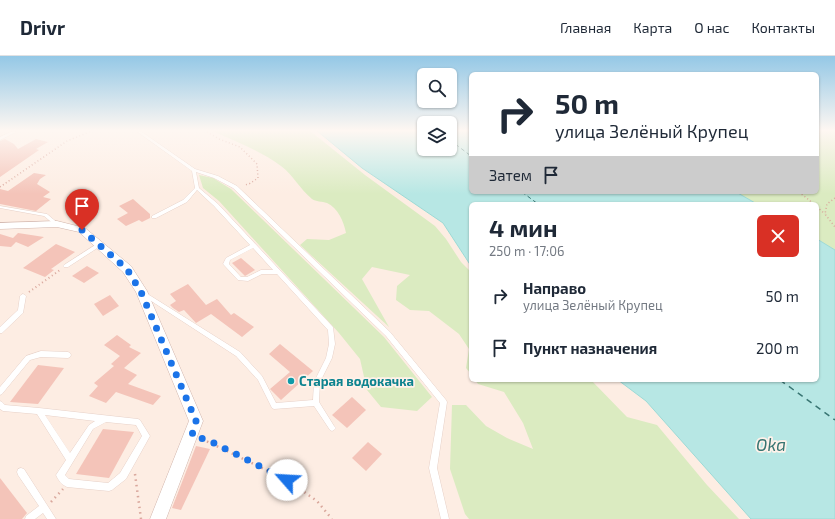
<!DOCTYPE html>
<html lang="ru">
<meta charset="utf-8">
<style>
:root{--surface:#fff;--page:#f2f2f3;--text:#1f2937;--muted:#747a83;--line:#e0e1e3}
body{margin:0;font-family:"Exo 2",sans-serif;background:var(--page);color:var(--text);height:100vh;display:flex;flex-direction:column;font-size:15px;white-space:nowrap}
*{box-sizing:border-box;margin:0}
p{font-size:13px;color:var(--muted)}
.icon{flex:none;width:22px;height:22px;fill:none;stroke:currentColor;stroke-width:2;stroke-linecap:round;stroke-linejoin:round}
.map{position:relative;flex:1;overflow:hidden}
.details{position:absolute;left:469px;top:146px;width:350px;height:180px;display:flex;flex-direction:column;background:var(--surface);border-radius:6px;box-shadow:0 1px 3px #0004}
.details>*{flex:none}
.banner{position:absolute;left:469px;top:16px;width:350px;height:122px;border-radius:6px;box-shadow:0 1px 3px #0004;background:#fff;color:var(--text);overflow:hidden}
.tools{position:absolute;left:417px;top:12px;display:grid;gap:8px}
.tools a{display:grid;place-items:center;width:40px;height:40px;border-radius:6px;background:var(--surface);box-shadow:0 1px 3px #0004;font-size:20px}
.pin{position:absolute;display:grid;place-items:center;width:34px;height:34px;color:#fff;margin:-41px -17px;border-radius:50% 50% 50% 0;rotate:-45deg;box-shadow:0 0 4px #0007}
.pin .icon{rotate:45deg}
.me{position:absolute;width:44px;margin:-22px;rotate:296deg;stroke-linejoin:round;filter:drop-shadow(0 0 3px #0008)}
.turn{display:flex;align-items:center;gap:14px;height:84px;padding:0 20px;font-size:18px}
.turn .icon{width:52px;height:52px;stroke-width:2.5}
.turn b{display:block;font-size:28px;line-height:34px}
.then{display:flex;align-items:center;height:38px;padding:0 20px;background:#0003;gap:8px;font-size:15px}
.round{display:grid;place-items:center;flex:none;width:42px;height:42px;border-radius:6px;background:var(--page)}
.overview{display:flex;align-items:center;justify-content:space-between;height:68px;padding:0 20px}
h1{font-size:24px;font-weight:700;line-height:30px}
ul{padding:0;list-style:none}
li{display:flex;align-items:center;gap:12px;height:52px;padding:0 20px}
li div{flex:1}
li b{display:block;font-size:15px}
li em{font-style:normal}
header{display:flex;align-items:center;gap:24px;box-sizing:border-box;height:56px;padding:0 20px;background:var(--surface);border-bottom:1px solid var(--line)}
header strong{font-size:19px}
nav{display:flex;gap:22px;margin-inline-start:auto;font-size:14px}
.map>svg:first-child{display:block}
</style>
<header>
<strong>Drivr</strong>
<nav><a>Главная</a><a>Карта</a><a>О нас</a><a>Контакты</a></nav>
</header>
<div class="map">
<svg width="835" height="463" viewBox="0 0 835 463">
<rect width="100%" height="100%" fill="#fdede3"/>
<g fill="#dbebc1">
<path d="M210 74H309L365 119 435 170 446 183 461 206 471 216V318L466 312 469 293 459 278 429 255 410 254 396 244 397 230 410 219 372 211 362 223 389 271 300 189 307 183 329 184 346 177C344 166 338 152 327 147 322 145 316 146 312 143 300 133 293 119 281 110 260 94 234 85 210 74Z"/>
<path d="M817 74H835V194L817 183V148H757L736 136H817Z"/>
<path d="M199 119 213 122 231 133 384 281 432 341 417 355 381 351 367 334 360 303 339 277 219 145 203 132Z"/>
<path d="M475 324H591L627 361 657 369 707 429 739 463H469L465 458 450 413 452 349H466L486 370 507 382 533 393 523 367 504 336 478 328Z"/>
</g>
<g fill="#b7e7e4" stroke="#9cdad6">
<path d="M316 74H424V93H450V74H471V136H736L757 148H471V210L443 167 362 112Z"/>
<path d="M817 183 835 194V463H751L646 345 618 324H817Z"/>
</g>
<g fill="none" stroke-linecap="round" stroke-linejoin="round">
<g stroke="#387572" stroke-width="1" stroke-dasharray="4 3" stroke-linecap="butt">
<path d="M450 84 471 100"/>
<path d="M522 136 538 148"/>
</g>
<path stroke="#387572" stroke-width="1.5" stroke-dasharray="6 5" stroke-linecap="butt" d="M780 324 835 364"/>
</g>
<g fill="#f4c4b9">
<path d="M5 83 14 88 18 93 36 83 48 86 36 93 39 94 0 121V85Z"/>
<path d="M34 117 46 119 40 123 37 128 50 136 43 141 51 143 36 155 0 148V133L8 135Z"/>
<path d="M133 143 150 158V162L142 166 139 164 126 170 117 163 128 157 119 150Z"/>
<path d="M77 151 87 157 76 164 66 157Z"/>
<path d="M18 177 44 181 28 191 16 186 11 191 0 190V178L13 182Z"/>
<path d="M56 188 75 196 51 213 54 214 45 221 23 212Z"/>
<path d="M241 202 255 214 245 220 232 207Z"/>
<path d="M87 210 99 217 84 227 72 220Z"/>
<path d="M188 228 206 249 217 243 231 259 234 257 254 271 242 281 211 258 196 267 184 254 179 256 173 252 170 249 176 245 170 238Z"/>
<path d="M110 239 119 250 103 260 94 248Z"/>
<path d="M117 279 131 289 129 291 141 297 124 312 137 319 128 328 161 340 153 349 116 336 106 347 89 340 98 330 94 327 114 310 111 308 120 300 104 289Z"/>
<path d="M280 288 313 315 281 344 270 333 290 316 269 298Z"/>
<path d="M38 309 64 312 38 348 10 346Z"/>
<path d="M352 341 366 354 347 372 332 359Z"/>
<path d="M103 373 134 376 109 422 76 418Z"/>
<path d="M368 386 382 398 366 415 352 402Z"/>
<path d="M196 390 210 393 181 454 172 452Z"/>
<path d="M0 422 27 457 22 463H0Z"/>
</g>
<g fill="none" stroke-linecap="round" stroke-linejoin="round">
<g stroke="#d1b5ac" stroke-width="0.5">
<g id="lane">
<path d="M135 74H139L195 113 218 120 237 130 390 276 446 344 447 346 437 412 449 463H441L429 412 440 347 386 280 233 132 214 122 196 116 199 132 218 148 333 271 335 288 332 302 320 326 319 346 334 370 336 372 334 374 332 375 330 374 314 350 274 353 272 352 258 324 236 300 142 239 141 238 142 237H146L240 296 262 320 276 347 313 344 314 326 326 302 329 288 328 274 277 218H262L248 225 238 224 223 208 226 202 250 189 214 150 197 134 187 146 156 162H152V160L183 144 195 132 192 115ZM253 192 273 214H261L247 221H241L229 208 230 204Z"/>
<path d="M13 75 16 76 0 84V81Z"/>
<path d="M0 150 47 158 59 168V169H55L44 160 0 152Z"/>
<path d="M100 186 103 188 102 189 68 211H64L63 210 64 209Z"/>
<path d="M23 238 25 239 26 240 23 257 2 277H0V271L18 254 20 240 21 239Z"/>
<path d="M41 295 68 296 70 297 71 299 70 301 68 302 41 301 30 304 2 338 0 339V331L26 300Z"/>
<path d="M0 345 2 346 5 349 39 352 138 363 140 364 150 380 126 423 112 434 109 435 67 431C62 429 58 424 56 419L66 404 37 358 3 355 0 353ZM45 359 95 365 89 369 70 397ZM106 366 136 369 142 380 120 417 108 427 69 423 65 419 93 373Z"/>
<path d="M21 412 24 413 56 463H47L43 457 35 463H25L26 460 39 450 18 419 17 416 18 413Z"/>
</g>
</g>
<g stroke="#d1b5ac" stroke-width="1">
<path id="street" d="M57 165 85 172 131 210 147 235 203 365 166 463H150L189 365 136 236 123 216 79 176 57 171 0 173V167Z"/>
</g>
<g stroke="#d9a79c" stroke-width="1.5" stroke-dasharray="1 2.5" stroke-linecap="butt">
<path d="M204 74 219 83 240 91 257 108 258 122 249 128 244 129"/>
<path d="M0 131 67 85 94 74"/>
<path d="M799 136 814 148"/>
<path d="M835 142 827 148 825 158 835 171"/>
<path d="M817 151 825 158"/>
</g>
<path stroke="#d9a79c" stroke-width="2" stroke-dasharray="1 3" stroke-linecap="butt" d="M29 236 60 214"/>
<g stroke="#d9a79c" stroke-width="2.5" stroke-dasharray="1.5 4" stroke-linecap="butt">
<path d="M202 383 287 424 317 445 332 463"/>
<path d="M135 418 141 463"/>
<path d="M51 446 63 433"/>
</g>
<use href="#lane" fill="#fff" fill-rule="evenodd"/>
<use href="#street" fill="#fff" fill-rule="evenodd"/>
</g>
<linearGradient id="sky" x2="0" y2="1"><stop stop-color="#94c8e6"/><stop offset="0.54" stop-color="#fef7f2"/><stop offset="1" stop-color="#fef7f2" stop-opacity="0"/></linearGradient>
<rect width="835" height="138" fill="url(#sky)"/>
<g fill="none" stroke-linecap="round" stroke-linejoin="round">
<path stroke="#1a73e8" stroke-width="7" stroke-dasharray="0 12.6" d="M82 174 127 213 141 236 196 365 192 379 210 385 287 424"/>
</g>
<circle fill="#0f9aa8" stroke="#fff2ea" stroke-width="1.5" cx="291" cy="325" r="4"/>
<g text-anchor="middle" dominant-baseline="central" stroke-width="3.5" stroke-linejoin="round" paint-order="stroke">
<g font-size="13" font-weight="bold" fill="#0d838f" stroke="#fff2ea" text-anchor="start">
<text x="299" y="325">Старая водокачка</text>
</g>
<g font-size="17" font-style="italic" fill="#387572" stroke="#fff2ea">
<text x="771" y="388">Oka</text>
</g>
</g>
</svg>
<div class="tools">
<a><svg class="icon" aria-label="search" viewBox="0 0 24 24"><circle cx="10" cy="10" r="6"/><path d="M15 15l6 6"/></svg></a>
<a><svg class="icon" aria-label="layers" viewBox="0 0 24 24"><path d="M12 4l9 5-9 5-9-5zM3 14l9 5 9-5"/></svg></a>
</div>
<div class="pin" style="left:82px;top:174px;background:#d93025"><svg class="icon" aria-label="arrive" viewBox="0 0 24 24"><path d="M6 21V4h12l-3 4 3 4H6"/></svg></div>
<svg class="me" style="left:287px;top:424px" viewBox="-20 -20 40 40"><circle r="19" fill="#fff"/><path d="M0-13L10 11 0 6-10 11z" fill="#1a73e8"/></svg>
<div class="banner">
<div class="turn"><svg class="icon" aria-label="right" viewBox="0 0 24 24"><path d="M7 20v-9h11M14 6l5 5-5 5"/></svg><div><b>50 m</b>улица Зелёный Крупец</div></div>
<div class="then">Затем<svg class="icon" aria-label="arrive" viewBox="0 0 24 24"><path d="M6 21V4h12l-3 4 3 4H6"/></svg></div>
</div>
<section class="details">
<div class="overview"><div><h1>4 мин</h1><p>250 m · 17:06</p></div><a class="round" style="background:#d93025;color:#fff"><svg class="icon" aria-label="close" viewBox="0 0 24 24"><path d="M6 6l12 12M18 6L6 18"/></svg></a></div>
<ul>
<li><svg class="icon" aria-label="right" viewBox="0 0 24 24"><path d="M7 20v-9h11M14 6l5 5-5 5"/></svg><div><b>Направо</b><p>улица Зелёный Крупец</p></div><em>50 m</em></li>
<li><svg class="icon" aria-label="arrive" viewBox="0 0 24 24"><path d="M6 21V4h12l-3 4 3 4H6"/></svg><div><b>Пункт назначения</b></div><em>200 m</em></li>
</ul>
</section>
</div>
